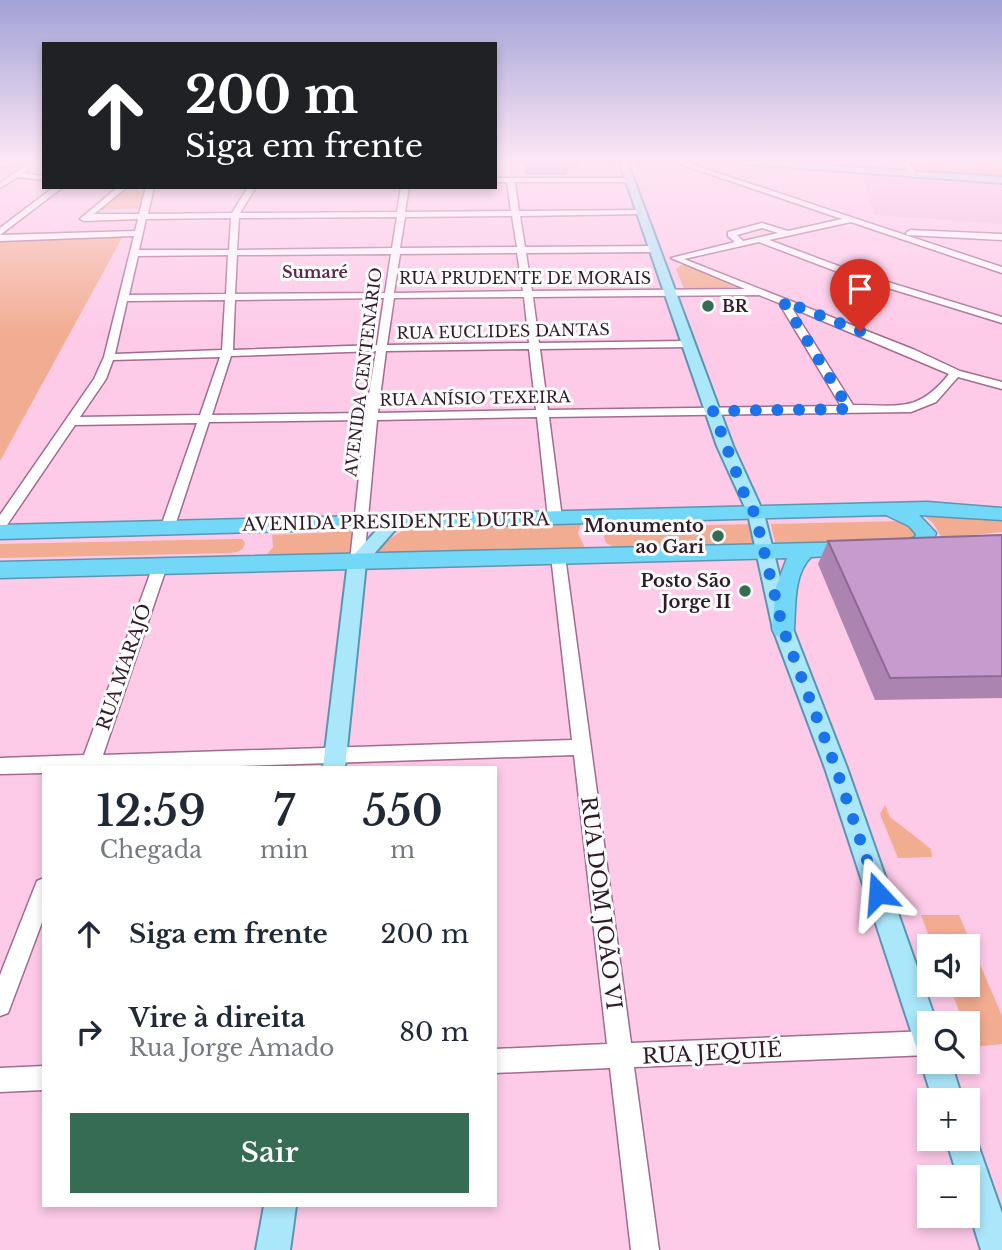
<!DOCTYPE html>
<html lang="pt">
<meta charset="utf-8">
<style>
:root{--surface:#fff;--page:#f6f6f7;--text:#1f2937;--muted:#747a83;--accent:#356c53}
body{margin:0;font-family:"Libre Baskerville",serif;background:var(--page);color:var(--text);height:100vh;display:flex;flex-direction:column;font-size:26px;white-space:nowrap}
*{box-sizing:border-box;margin:0}
p{font-size:23px;color:var(--muted)}
.icon{flex:none;width:38px;height:38px;fill:none;stroke:currentColor;stroke-width:2;stroke-linecap:round;stroke-linejoin:round}
.map{position:relative;flex:1;overflow:hidden}
.details{position:absolute;left:42px;top:766px;width:455px;height:441px;display:flex;flex-direction:column;background:var(--surface);border-radius:0px;box-shadow:0 4px 10px #0003}
.details>*{flex:none}
.hud{position:absolute;left:42px;top:42px;width:455px;height:147px;border-radius:0px;box-shadow:0 4px 10px #0003;background:#202124;color:#fff;overflow:hidden}
.controls{position:absolute;left:917px;top:934px;display:grid;gap:14px}
.controls a{display:grid;place-items:center;width:63px;height:63px;border-radius:0px;background:var(--surface);box-shadow:0 4px 10px #0003;font-size:35px}
.pin{position:absolute;display:grid;place-items:center;width:60px;height:60px;color:#fff;margin:-72px -30px;border-radius:50% 50% 50% 0;rotate:-45deg;box-shadow:0 0 7px #0007}
.pin .icon{rotate:45deg}
.me{position:absolute;width:77px;margin:-38px;rotate:341deg;stroke-linejoin:round;filter:drop-shadow(0 0 5px #0008)}
.turn{display:flex;align-items:center;gap:24px;height:147px;padding:0 28px;font-size:32px}
.turn .icon{width:91px;height:91px;stroke-width:2.5}
.turn b{display:block;font-size:49px;line-height:60px}
.eta{display:flex;justify-content:space-evenly;align-items:center;height:119px;text-align:center}
.eta b{font-size:42px;font-weight:600;line-height:49px}
.primary-button{display:flex;gap:14px;margin-top:auto;padding:14px 28px}
.primary-button a{flex:1;height:80px;border-radius:0px;background:var(--accent);color:#fff;font-size:28px;font-weight:600;line-height:80px;text-align:center}
ul{padding:0;list-style:none}
li{display:flex;align-items:center;gap:21px;height:98px;padding:0 28px}
li div{flex:1}
li b{display:block;font-size:26px}
li em{font-style:normal}
.map>svg:first-child{display:block}
</style>
<div class="map">
<svg width="1002" height="1250" viewBox="0 0 1002 1250">
<rect width="100%" height="100%" fill="#fdcae8"/>
<path fill="#f1badb" d="M862 174 1002 184V224L874 215Z"/>
<g fill="#f2ac91">
<path d="M924 161H1002V176L928 170 922 166 926 164Z"/>
<path d="M134 189 143 192 139 208 98 210 123 191Z"/>
<path d="M123 236 0 461V242Z"/>
<path d="M681 265H688L738 289 685 291 676 269Z"/>
<path d="M924 516 1002 519V532L942 538 933 523Z"/>
<path d="M904 521 909 522 920 538 776 546 771 524Z"/>
<path d="M581 524 578 533 585 548 369 556 395 535 410 527Z"/>
<path d="M755 524 758 546 616 548 606 543 604 537 606 531 614 527Z"/>
<path d="M356 531 353 555 265 557 273 547 272 535Z"/>
<path d="M234 539H242L245 543C243 551 238 552 230 553L0 558V544Z"/>
<path d="M885 805 890 817 931 849 932 857 898 858 880 814Z"/>
<path d="M921 915H959L1002 1016V1044L973 1047 968 1033V1024H964L949 985H968V947H933Z"/>
</g>
<g fill="none" stroke-linecap="round" stroke-linejoin="round">
<g stroke="#a36b8e" stroke-width="3">
<g id="minor">
<path d="M40 161 23 173 44 176V180L18 177 0 188V183L26 165 0 166V162Z"/>
<path d="M671 161H682L1002 267V273L851 222 769 240 852 271 1002 317V323L846 275 759 242 684 259 915 350 960 371 1002 382V389L958 377 936 402 911 412 549 417 562 518 555 523 548 518 537 417 377 420 364 561 357 566 350 561 365 420 209 422 174 529 167 534 160 529 197 423 75 425 5 528 0 530V515L94 379 104 357 134 236 0 241V235L135 231 138 219 84 221 80 219 118 187H127L94 214H139L146 187H154L148 214 232 213 248 187H256L240 213 397 212 401 187H409L405 212 511 211 507 182H495V178H629L632 182H515L519 211 642 210 646 212 642 214 520 216 525 247 655 246 659 249 655 252 526 253 532 291 745 289 671 258 735 242 728 236V232L762 223 788 231 842 219ZM512 216 517 247 400 248 405 217ZM397 217 392 248 237 250 239 218ZM231 218 229 250H139L146 219ZM762 228 778 233 743 241 737 235ZM517 253 523 291 394 293 400 254ZM391 254 385 293 235 294 237 255ZM228 255 226 294 129 295 138 256ZM759 295 779 303 841 406 548 410 540 349 687 347 692 344 687 341 539 343 533 297ZM524 297 529 343 387 345 394 298ZM384 298 377 345 233 350 235 300ZM225 300 222 350 115 354 127 301ZM792 308 949 374C918 413 899 405 853 405ZM529 349 536 410 378 413 386 351ZM376 351 366 413 212 415 231 356ZM220 357 200 415 80 417 106 379 113 360Z"/>
<path d="M784 161H792V163L788 165Z"/>
<path d="M901 161H908L919 177H913Z"/>
<path d="M54 187H63L0 235V228Z"/>
<path d="M910 230 1002 234V240L907 235 906 233Z"/>
<path d="M558 551 565 556 631 1043 929 1031V1055L634 1067 659 1250H631L610 1068 495 1073V1049L607 1044 574 755 176 768H44V773L0 774V758L84 755 153 566 160 561 167 566 103 755 572 740 551 556Z"/>
<path d="M44 878V917L8 1013 0 1016V975L37 881Z"/>
<path d="M44 1066V1090L0 1092V1068Z"/>
</g>
</g>
<g stroke="#5c95b0" stroke-width="4">
<g id="major">
<path d="M619 161H627L733 446 764 514 793 629 847 768 937 1024H929V1062H951L963 1101H933L921 1062 924 1055 919 1053 915 1043 825 768 773 629 748 514 717 446Z"/>
<path d="M709 161H757L1002 177V183Z"/>
<path d="M394 516 402 522 366 563 345 768H323L348 561 388 518Z"/>
<path d="M968 1126 972 1128 976 1139 1002 1213V1250H981L968 1208V1178H958L946 1139H968Z"/>
<path d="M264 1206H296L290 1250H256Z"/>
</g>
</g>
<g stroke="#5c95b0" stroke-width="3">
<g id="highway">
<path d="M927 502 1002 508V520L919 515 936 533C932 548 914 557 899 553L896 548 899 543 915 537 916 534 909 526 886 515 0 539V525Z"/>
<path d="M856 542 863 544 866 549 863 554 811 557C793 575 796 605 794 629L791 635 783 638 775 635 772 629 776 587 787 558 0 578V562Z"/>
</g>
</g>
<use href="#minor" fill="#fff" fill-rule="evenodd"/>
<use href="#major" fill="#abe7fb" fill-rule="evenodd"/>
<use href="#highway" fill="#73d7f8" fill-rule="evenodd"/>
</g>
<g fill="#ab85b0">
<path d="M525 161H580L579 168 569 167 566 175H525Z"/>
<path d="M1002 535V698L875 700 818 564 828 541Z"/>
</g>
<path fill="#8b6c90" d="M567 161H569V167L566 175Z"/>
<path fill="#c79bcd" stroke="#8b6c90" stroke-width="2" d="M1002 535V676L890 678 828 541Z"/>
<linearGradient id="sky" x2="0" y2="1"><stop stop-color="#a1a2d6"/><stop offset="0.48" stop-color="#fee7f5"/><stop offset="1" stop-color="#fee7f5" stop-opacity="0"/></linearGradient>
<rect width="1002" height="336" fill="url(#sky)"/>
<g fill="none" stroke-linecap="round" stroke-linejoin="round">
<path stroke="#1a73e8" stroke-width="12" stroke-dasharray="0 21.6" d="M860 331 783 301 849 409 713 411 747 501 755 514 783 629 836 768 878 893"/>
</g>
<g fill="#356c53" stroke="#fcfcfc" stroke-width="2.5">
<circle cx="708" cy="306" r="7"/>
<circle cx="718" cy="536" r="7"/>
<circle cx="745" cy="591" r="7"/>
</g>
<g text-anchor="middle" dominant-baseline="central" stroke-width="6" stroke-linejoin="round" paint-order="stroke">
<g font-size="16" font-weight="bold" fill="#5b294a" stroke="#fcfcfc">
<text x="315" y="272">Sumaré</text>
</g>
<g font-size="16" fill="#321b29" stroke="#fcfcfc">
<text x="525" y="278">RUA PRUDENTE DE MORAIS</text>
<text transform="translate(503 331) rotate(-1)">RUA EUCLIDES DANTAS</text>
<text transform="translate(363 372) rotate(-83)">AVENIDA CENTENÁRIO</text>
<text transform="translate(475 398) rotate(-1)">RUA ANÍSIO TEXEIRA</text>
</g>
<g font-size="16" font-weight="bold" fill="#321b29" stroke="#fcfcfc" text-anchor="start">
<text x="722" y="306">BR</text>
</g>
<g font-size="18" fill="#321b29" stroke="#fcfcfc">
<text transform="translate(396 522) rotate(-1)">AVENIDA PRESIDENTE DUTRA</text>
<text transform="translate(124 667) rotate(-71)">RUA MARAJÓ</text>
</g>
<g font-size="18" font-weight="bold" fill="#321b29" stroke="#fcfcfc" text-anchor="end">
<text x="704" y="526">Monumento<tspan x="704" dy="21">ao Gari</tspan></text>
<text x="731" y="581">Posto São<tspan x="731" dy="21">Jorge II</tspan></text>
</g>
<g font-size="21" fill="#321b29" stroke="#fcfcfc">
<text transform="translate(601 903) rotate(83)">RUA DOM JOÃO VI</text>
<text transform="translate(712 1053) rotate(-3)">RUA JEQUIÉ</text>
</g>
</g>
</svg>
<div class="controls">
<a><svg class="icon" aria-label="sound" viewBox="0 0 24 24"><path d="M4 9h4l5-4v14l-5-4H4zM17 9q2 3 0 6"/></svg></a>
<a><svg class="icon" aria-label="search" viewBox="0 0 24 24"><circle cx="10" cy="10" r="6"/><path d="M15 15l6 6"/></svg></a>
<a>+</a>
<a>−</a>
</div>
<div class="pin" style="left:860px;top:331px;background:#d93025"><svg class="icon" aria-label="arrive" viewBox="0 0 24 24"><path d="M6 21V4h12l-3 4 3 4H6"/></svg></div>
<svg class="me" style="left:878px;top:893px" viewBox="-20 -20 40 40"><path d="M0-17L14 15 0 8-14 15z" fill="#1a73e8" stroke="#fff" stroke-width="4"/></svg>
<div class="hud">
<div class="turn"><svg class="icon" aria-label="ahead" viewBox="0 0 24 24"><path d="M12 20V5M6 11l6-6 6 6"/></svg><div><b>200 m</b>Siga em frente</div></div>
</div>
<section class="details">
<div class="eta">
<div><b>12:59</b><p>Chegada</p></div>
<div><b>7</b><p>min</p></div>
<div><b>550</b><p>m</p></div>
</div>
<ul>
<li><svg class="icon" aria-label="ahead" viewBox="0 0 24 24"><path d="M12 20V5M6 11l6-6 6 6"/></svg><div><b>Siga em frente</b></div><em>200 m</em></li>
<li><svg class="icon" aria-label="right" viewBox="0 0 24 24"><path d="M7 20v-9h11M14 6l5 5-5 5"/></svg><div><b>Vire à direita</b><p>Rua Jorge Amado</p></div><em>80 m</em></li>
</ul>
<div class="primary-button"><a>Sair</a></div>
</section>
</div>
